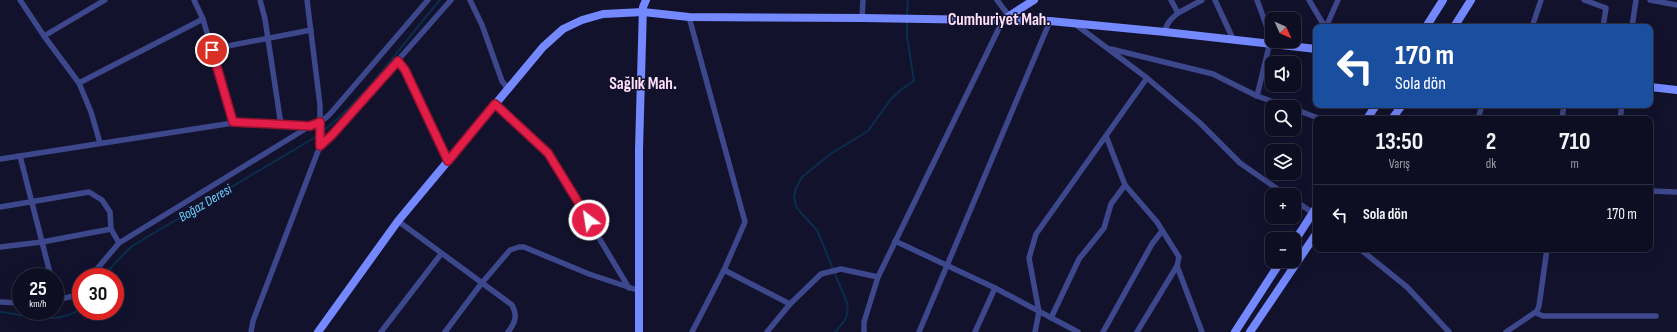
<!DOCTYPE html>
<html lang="tr">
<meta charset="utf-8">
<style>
:root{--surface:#0e0e22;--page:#17172a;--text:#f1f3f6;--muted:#9b9ca5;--line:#2e2e40}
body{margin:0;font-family:"Sofia Sans Condensed",sans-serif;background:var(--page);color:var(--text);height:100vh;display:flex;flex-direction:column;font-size:15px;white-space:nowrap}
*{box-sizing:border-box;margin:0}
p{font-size:13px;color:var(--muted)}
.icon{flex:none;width:22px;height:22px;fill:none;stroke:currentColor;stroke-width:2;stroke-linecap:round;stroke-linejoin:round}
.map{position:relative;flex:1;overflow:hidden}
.drawer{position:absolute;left:1313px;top:116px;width:340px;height:136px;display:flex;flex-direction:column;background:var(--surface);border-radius:8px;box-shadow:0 4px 16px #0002,0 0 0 1px var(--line)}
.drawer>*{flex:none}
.banner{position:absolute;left:1313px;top:24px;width:340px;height:84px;border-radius:8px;box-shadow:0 4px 16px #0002,0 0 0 1px var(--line);background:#1a4fa0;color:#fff;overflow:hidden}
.needle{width:26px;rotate:135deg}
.buttons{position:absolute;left:1265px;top:12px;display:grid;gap:8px}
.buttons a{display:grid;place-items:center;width:36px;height:36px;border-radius:8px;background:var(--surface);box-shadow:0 4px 16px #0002,0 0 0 1px var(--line);font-size:20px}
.speed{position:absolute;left:12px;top:268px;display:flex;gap:8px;font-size:20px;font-weight:700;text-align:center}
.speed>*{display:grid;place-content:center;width:52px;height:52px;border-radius:50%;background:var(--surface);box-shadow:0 4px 16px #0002,0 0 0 1px var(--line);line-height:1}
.speed small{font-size:10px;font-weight:400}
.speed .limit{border:6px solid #d22;background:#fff;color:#111}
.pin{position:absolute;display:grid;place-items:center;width:34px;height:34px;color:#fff;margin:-17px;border:2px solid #fff;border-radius:50%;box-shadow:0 1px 4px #0007}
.me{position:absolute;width:44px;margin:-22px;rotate:329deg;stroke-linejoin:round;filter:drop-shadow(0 0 3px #0008)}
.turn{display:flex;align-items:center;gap:14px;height:84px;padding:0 16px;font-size:18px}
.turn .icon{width:52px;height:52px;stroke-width:2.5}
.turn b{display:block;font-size:28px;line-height:34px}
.eta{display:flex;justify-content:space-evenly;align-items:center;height:68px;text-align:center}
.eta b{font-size:24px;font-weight:700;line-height:28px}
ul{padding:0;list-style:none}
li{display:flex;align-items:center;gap:12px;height:60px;padding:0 16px;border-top:1px solid var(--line)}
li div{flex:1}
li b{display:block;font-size:15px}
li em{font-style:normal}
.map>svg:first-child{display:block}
</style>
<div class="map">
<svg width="1677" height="332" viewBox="0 0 1677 332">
<rect width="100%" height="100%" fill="#12122d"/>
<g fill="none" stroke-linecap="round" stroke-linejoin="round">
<g stroke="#0b2d4c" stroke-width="2">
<path d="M907 16 908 0"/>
<path d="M104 277 115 263 132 246 314 138C365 101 399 47 440 0"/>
<path d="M0 312C25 315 61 326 81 308"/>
<path d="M835 332C843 323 850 317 847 303L817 230 801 213 796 206 794 197 796 188 802 177 829 155 868 131 891 99 902 89 914 81 907 36V21"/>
</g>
<g stroke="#3d478b" stroke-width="5.5">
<path d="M20 0 44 36 79 83 91 112 100 143"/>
<path d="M194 0 203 19 233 123"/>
<path d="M260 0 265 19 281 125"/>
<path d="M470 0 482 25 502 81 508 89"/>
<path d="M997 0 1009 16"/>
<path d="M1215 0 1233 39"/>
<path d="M1309 0 1325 27"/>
<path d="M1584 0 1606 8 1603 27"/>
<path d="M1650 0 1677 5"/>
<path d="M1178 13 1202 0"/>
<path d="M689 17 745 222 724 270 692 332"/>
<path d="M862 18 863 0"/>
<path d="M1075 24 1147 78 1199 122 1240 163 1286 195"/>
<path d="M1326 27 1338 0"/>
<path d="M1532 27 1541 0"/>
<path d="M1632 27 1636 0"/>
<path d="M1165 32C1166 23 1172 18 1178 13L1171 0"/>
<path d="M44 36 105 0"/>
<path d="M212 49 311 30"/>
<path d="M1111 49 1213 74 1257 96 1288 107"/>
<path d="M398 61 405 70 448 161"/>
<path d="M79 83 203 19"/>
<path d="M1257 96 1271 38 1257 0"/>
<path d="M495 104 548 153 629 288"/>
<path d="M1294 109 1321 119"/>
<path d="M1478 119 1482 105"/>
<path d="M1562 119 1564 105"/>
<path d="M1620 119 1622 105"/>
<path d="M1106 136 1125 185 1157 222 1179 257 1177 266 1137 332"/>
<path d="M320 146 332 135 451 0"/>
<path d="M20 156 51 277"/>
<path d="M0 159 233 123 310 126"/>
<path d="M1650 191 1677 192"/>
<path d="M1294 200 1313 213"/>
<path d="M0 207 89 192 102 200 110 212 111 229 119 243"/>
<path d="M398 221 512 305C518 316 515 323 508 332"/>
<path d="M895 241 995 288 1078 332"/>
<path d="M0 247 42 242 111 229"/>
<path d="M1360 249 1407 287 1449 332"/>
<path d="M1177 266 1202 332"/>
<path d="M724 270 790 304"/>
<path d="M90 277 119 243 310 126 320 123 330 114 428 0"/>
<path d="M55 291 57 299"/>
<path d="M55 300 74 296 81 290"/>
<path d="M0 302 21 303"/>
<path d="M1536 313 1543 316H1656"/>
<path d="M1051 318 1079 259 1104 228 1111 204 1125 185"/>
<path d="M251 332 253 321 320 146V105L307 0"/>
<path d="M381 332 441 254"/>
<path d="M445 332 481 284 510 250 519 247H524L589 274 640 291"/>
<path d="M767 332 790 304 821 274 841 269 878 277"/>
<path d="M864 332V322L878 277 1003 20"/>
<path d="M919 332 1050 21"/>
<path d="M975 332 995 288"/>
<path d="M1035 332 1039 312 1029 258 1036 234 1147 78"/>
<path d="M1103 332 1152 244 1162 231"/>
<path d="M1506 332 1537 311 1539 306 1547 249"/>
</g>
<g stroke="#7488ff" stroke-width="8">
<path d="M1003 20 1034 0"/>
<path d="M1426 27 1443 0"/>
<path d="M1454 27 1471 0"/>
<path d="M1650 87 1677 90"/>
<path d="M1367 119 1376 105"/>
<path d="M1392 119 1402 105"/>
<path d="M1294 242 1316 208"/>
<path d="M318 332 398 221 543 47 563 29 582 20 603 14 643 12 689 17 862 18 1050 21 1165 32 1316 49"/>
<path d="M639 332V149L643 7 646 0"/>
<path d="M1235 332 1281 261"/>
<path d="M1250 332 1316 234"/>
</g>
</g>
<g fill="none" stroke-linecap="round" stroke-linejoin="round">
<g stroke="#92132f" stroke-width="10">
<path id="route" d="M212 50 233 122 310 126 320 122V146L332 135 398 61 405 70 448 161 495 104 548 153 589 220"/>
</g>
<use href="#route" stroke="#e11d48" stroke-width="7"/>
</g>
<g text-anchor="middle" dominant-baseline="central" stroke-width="3" stroke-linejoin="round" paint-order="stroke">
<g font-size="14" font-style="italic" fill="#6bd3ff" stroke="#12122d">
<text transform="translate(205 203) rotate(-31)">Boğaz Deresi</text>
</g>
<g font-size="17" font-weight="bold" fill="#ffdff9" stroke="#12122d">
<text x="999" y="20">Cumhuriyet Mah.</text>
<text x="643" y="84">Sağlık Mah.</text>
</g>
</g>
</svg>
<div class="buttons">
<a><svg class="needle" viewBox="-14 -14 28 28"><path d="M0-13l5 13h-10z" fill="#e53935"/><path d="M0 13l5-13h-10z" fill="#9b9ca5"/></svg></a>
<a><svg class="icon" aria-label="sound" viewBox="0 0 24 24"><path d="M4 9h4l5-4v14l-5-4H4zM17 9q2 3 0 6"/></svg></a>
<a><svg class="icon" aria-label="search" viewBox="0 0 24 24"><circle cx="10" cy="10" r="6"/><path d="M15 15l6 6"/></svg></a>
<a><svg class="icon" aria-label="layers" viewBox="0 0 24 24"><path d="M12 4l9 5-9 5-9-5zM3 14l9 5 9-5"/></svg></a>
<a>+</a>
<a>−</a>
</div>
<div class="speed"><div>25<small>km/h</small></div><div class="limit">30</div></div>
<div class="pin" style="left:212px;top:50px;background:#d93025"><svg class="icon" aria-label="arrive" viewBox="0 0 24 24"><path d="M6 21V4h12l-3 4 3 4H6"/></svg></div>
<svg class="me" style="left:589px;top:220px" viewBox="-20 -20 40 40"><circle r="17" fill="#e11d48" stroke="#fff" stroke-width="3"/><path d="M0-11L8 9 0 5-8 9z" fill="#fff"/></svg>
<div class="banner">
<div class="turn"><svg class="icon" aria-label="left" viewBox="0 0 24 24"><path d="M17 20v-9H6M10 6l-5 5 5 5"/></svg><div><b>170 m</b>Sola dön</div></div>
</div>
<section class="drawer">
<div class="eta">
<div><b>13:50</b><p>Varış</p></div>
<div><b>2</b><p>dk</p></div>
<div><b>710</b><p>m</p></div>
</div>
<ul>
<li><svg class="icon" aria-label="left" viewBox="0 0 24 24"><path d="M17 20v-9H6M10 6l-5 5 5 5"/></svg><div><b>Sola dön</b></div><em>170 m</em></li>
</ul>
</section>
</div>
